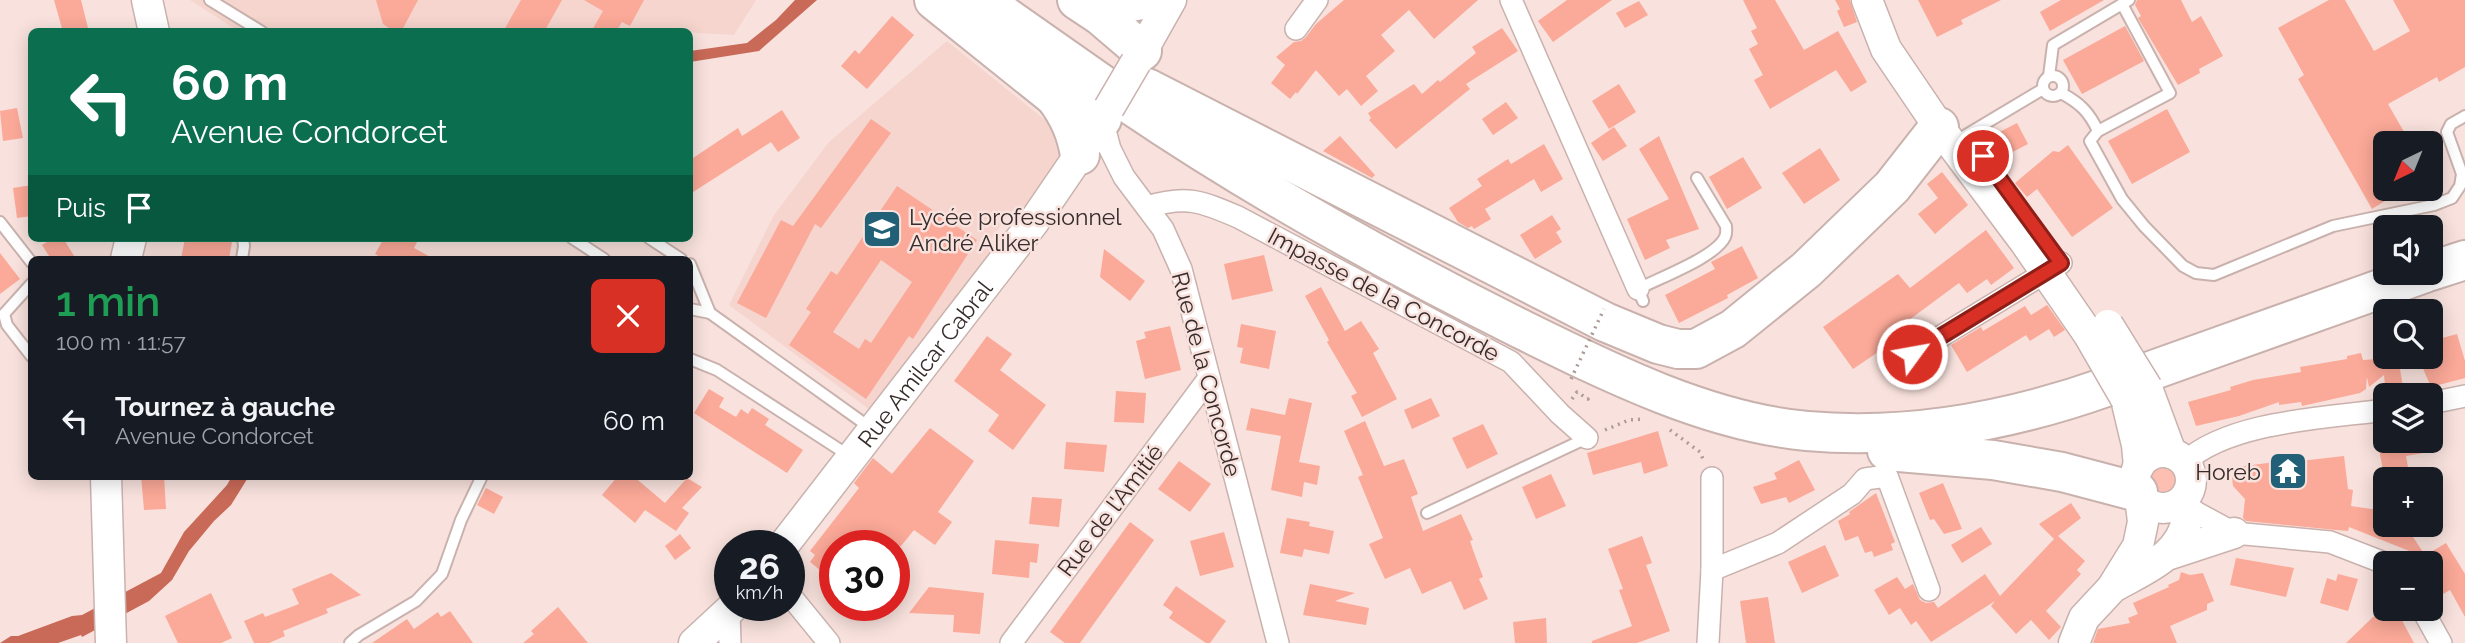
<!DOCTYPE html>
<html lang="fr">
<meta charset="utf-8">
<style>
:root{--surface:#171b24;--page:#242831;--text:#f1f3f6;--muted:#9ea1a6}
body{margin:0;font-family:Raleway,sans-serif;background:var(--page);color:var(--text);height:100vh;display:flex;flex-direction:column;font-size:26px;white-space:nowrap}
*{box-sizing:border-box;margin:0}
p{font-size:23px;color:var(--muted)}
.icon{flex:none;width:38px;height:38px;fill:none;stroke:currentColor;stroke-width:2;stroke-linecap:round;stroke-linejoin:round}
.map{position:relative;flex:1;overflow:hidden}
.sheet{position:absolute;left:28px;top:256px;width:665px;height:224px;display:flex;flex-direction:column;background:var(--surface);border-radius:10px;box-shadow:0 4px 18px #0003}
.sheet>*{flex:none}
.banner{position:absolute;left:28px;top:28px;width:665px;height:214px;border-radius:10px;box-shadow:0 4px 18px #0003;background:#0b6e4f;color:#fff;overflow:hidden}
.needle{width:46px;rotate:223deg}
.tools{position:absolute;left:2373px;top:131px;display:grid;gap:14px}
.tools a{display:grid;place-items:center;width:70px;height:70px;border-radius:10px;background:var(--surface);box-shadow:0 4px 18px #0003;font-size:35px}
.speed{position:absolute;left:714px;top:530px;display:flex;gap:14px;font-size:35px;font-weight:700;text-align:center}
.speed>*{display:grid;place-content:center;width:91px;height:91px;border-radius:50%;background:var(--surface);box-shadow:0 4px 18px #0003;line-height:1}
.speed small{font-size:18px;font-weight:400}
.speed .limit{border:10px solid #d22;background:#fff;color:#111}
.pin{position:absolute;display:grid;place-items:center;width:60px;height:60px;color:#fff;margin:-30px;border:4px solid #fff;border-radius:50%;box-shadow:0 2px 7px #0007}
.me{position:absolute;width:77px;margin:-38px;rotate:58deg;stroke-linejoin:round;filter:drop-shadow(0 0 5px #0008)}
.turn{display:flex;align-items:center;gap:24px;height:147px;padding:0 28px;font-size:32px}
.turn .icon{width:91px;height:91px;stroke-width:2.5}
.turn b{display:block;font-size:49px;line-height:60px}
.then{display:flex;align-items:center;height:66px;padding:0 28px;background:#0003;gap:14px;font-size:26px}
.round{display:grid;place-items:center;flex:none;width:74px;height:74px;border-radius:10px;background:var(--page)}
.headline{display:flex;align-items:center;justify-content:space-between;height:119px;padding:0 28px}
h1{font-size:42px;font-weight:600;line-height:52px;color:#1e9e55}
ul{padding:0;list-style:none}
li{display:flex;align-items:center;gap:21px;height:91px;padding:0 28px}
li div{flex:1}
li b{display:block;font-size:26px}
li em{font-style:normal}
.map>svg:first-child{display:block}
</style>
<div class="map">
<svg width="2465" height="643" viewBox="0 0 2465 643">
<rect width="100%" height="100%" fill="#f9e2dd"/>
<g fill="#f5d5ce">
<path d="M190 0H756L734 35 647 30 238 31Z"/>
<path d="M947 41 1050 124 1061 163 1020 213 1008 215 988 244 990 260 874 413 729 305 774 215 829 142Z"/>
</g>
<circle fill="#fcbfb2" cx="2163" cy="478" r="14"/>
<g fill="#c96a58">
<path d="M795 0H817L759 51 690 62V51L747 43 776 20Z"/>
<path d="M232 476H249L231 505 214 521 189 551 172 580 149 601 82 637 81 635 58 643H0L11 636H18L72 616 82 615 161 573 184 532 227 485Z"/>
</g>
<g fill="#fba998" fill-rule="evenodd">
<path d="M54 0H81L89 32H63Z"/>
<path d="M376 0H418L401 32H395L383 24Z"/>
<path d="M521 0H562L544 32H503Z"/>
<path d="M584 0H644L630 26 622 22 616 32H591L603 11Z"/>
<path d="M1344 0H1478L1434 39 1409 10 1381 35 1395 51 1366 76 1378 91 1361 106 1347 89 1339 96 1316 70 1297 94 1296 92 1290 99 1271 83 1285 65 1276 57 1294 42 1301 41 1306 37 1316 24Z"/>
<path d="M1567 0H1612L1553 42 1538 21Z"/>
<path d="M1743 0H1775L1804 50 1838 31 1867 82 1851 92 1836 70 1770 109 1754 80 1763 75 1749 49 1758 44 1751 31 1757 28Z"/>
<path d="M1835 0H1850L1857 22 1844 27 1837 11 1840 9Z"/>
<path d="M1918 0H2001L1961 20 1963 24 1937 37Z"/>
<path d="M2061 0H2104L2050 31 2040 12Z"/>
<path d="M2137 0H2181L2192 22 2201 16 2223 56 2199 69 2200 73 2178 85 2138 18 2141 16 2135 5Z"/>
<path d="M2329 0H2345L2374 51 2410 31 2393 0H2465V67L2439 82 2437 77 2388 104 2411 144H2385V201L2372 209 2298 79 2304 75 2278 28Z"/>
<path d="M1639 1 1648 15 1625 28 1616 13Z"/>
<path d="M892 16 914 35 867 89 841 66 855 50 859 54Z"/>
<path d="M2125 26 2144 61 2082 94 2063 60Z"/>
<path d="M1502 28 1518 51 1466 84 1470 89 1396 149 1369 120 1371 118 1368 113 1414 84 1422 94 1438 80 1440 82 1476 53 1472 47Z"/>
<path d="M1619 84 1636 112 1609 129 1592 101Z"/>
<path d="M1506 102 1518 118 1493 135 1482 119Z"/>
<path d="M17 108 23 138 3 141 0 111Z"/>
<path d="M2167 109 2190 152 2132 184 2108 141Z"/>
<path d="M782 110 800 138 778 152 771 142 690 194V160L738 128 742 136Z"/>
<path d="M871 119 891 133 821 228 815 224 766 318 737 303 781 220 793 226Z"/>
<path d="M2017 123 2028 144 2001 158 1990 137Z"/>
<path d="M1614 127 1627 146 1603 161 1591 143Z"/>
<path d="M1340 136 1375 175 1372 178 1323 151Z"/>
<path d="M1659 136 1699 229 1666 240 1670 248 1645 260 1627 219 1669 199 1639 149Z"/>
<path d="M1544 144 1563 179 1541 192 1534 179 1485 209 1491 219 1474 229 1472 226 1468 228 1458 222 1449 208 1482 186 1477 179 1508 159 1511 164Z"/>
<path d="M2068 145 2113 208 2072 237 2037 189 2027 197 2015 183 2053 151 2059 152Z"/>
<path d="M1820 148 1840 180 1804 204 1782 173Z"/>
<path d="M1743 157 1762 188 1727 209 1709 177Z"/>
<path d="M1942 172 1968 205 1935 234 1918 214 1938 198 1927 184Z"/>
<path d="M32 185V216L17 218 13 188Z"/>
<path d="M897 186 977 240 913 339 909 336 866 399 789 345 811 312 806 309 831 271 837 275ZM881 260 912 282 871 343 865 339 859 349 833 332Z"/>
<path d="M1552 215 1561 229 1556 232 1562 242 1535 259 1520 235Z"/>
<path d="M1986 230 2014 268 1991 285 1987 279 1967 293 1959 283 1894 331 1899 338 1853 369 1823 327 1898 274 1910 288Z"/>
<path d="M54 238H63L76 259H51L42 245Z"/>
<path d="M185 238H215L232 242 229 259H181Z"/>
<path d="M384 238H419L414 248 434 259H384L375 254Z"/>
<path d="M1742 246 1758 278 1727 295 1728 298 1679 323 1665 295 1715 269 1711 262Z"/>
<path d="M1104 249 1145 281 1130 301 1100 277Z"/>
<path d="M0 253 20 279 0 294Z"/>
<path d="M1264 255 1273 291 1232 300 1224 264Z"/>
<path d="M1321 287 1345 331 1361 321 1379 349 1373 353 1397 399 1362 417 1351 396 1357 393 1327 342 1329 340 1305 296Z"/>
<path d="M2047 305 2065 330 2054 337 2049 329 2030 341 2026 335 1967 372 1951 345 1981 327 1983 331 2025 306 2031 315Z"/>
<path d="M1241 324 1276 331 1269 369 1240 363 1243 348 1237 347Z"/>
<path d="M1170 326 1181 370 1145 379 1136 341 1146 338 1144 332Z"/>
<path d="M2457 334 2465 361V378L2431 387 2418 357H2431V341Z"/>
<path d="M987 336 1012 354 1000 370 1046 405 1013 450 988 431 999 415 954 381Z"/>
<path d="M2361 353 2363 360 2407 357 2399 363 2404 393 2386 396 2384 375 2369 387 2367 377 2366 389 2360 393 2302 406 2301 402 2279 405V402L2239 416 2196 426 2188 402 2231 390 2230 387 2253 380 2301 372 2300 367 2347 359V356Z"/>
<path d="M709 389 724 398 719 407 736 417 741 409 748 414 752 408 769 419 765 425 803 450 787 473 694 413Z"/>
<path d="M1116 391 1146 393 1144 423 1114 422Z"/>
<path d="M1289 398 1312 403 1299 462 1320 466 1317 485 1304 482 1302 497 1271 490 1281 436 1246 430 1251 408 1285 415Z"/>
<path d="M1431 398 1440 416 1412 429 1404 410Z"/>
<path d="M1365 421 1384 466 1404 459 1418 494 1411 497 1423 531 1461 514 1473 540 1470 541 1473 550 1483 577 1479 579 1488 599 1464 610 1451 581 1422 594 1410 568 1385 579 1369 544 1383 538 1358 477 1363 475 1344 431Z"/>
<path d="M1483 424 1498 454 1467 469 1452 438Z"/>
<path d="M930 428 974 461 938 512 952 522 935 545 914 530 901 546H835V582L810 562 815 555 810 551 859 488 854 483 873 458 892 474Z"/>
<path d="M1658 431 1668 466 1644 474 1641 462 1593 475 1587 453Z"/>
<path d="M2392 441H2440L2441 450 2406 456 2408 467 2383 471 2378 443Z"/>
<path d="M1066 442 1107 445 1104 472 1064 469Z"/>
<path d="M2299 452 2300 461 2344 456 2348 489 2353 490 2351 506 2385 511V525H2405L2427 558 2349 527 2348 531 2336 530 2246 521 2243 518 2245 499 2233 486 2232 477 2237 467 2275 462 2274 454Z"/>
<path d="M1799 460 1815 490 1789 503 1786 497 1761 504 1753 487 1777 479 1774 473Z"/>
<path d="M1179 461 1211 484 1190 512 1158 489Z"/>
<path d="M1551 474 1566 506 1536 519 1522 487Z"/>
<path d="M141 476H164L166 509 144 510Z"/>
<path d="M618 476H633L665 503 687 478 702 487 682 508 689 513 676 531 645 510 635 523 602 495Z"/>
<path d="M1943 483 1962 529 1944 534 1934 519 1930 520 1919 493Z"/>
<path d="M486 488 503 497 494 514 477 505Z"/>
<path d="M1876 493 1895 542 1891 544 1893 550 1874 557 1872 551 1865 553 1858 536 1845 541 1838 521 1850 514 1849 512Z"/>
<path d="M1032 497 1062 499 1059 527 1029 524Z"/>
<path d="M2071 503 2081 518 2058 536 2085 561 2077 570 2081 574 2046 611 2061 627 2049 640 2031 620 2016 634 1991 606 1995 601 1931 642 1916 621 1911 625 1900 608 1889 615 1874 590 1897 577 1905 589 1913 584 1920 600 1926 603 1934 602 1938 608 1985 574 2000 596 2055 538 2054 539 2039 524Z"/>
<path d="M1287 518 1310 522 1309 526 1334 531 1329 554 1304 549 1302 557 1280 553Z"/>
<path d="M1130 522 1154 540 1080 643H1065L1050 632Z"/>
<path d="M1981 527 1992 544 1962 563 1951 545Z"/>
<path d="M1224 532 1234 567 1200 576 1190 541Z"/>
<path d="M680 534 691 548 675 560 665 546Z"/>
<path d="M1642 536 1652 563 1646 565 1670 631 1637 643H1592V641L1632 626 1619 590 1623 589 1608 549Z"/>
<path d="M995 540 1039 544 1037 563 1030 562 1029 578 992 574Z"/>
<path d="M2446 543 2465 574V617L2450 590 2443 594 2431 573V552Z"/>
<path d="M1825 545 1839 576 1802 593 1788 562Z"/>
<path d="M2236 558 2294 568 2286 597 2230 585Z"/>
<path d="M2181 572 2190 575 2203 573 2214 601 2207 604V610L2170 626 2177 643H2093L2098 629 2130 623 2128 618 2138 614 2133 603 2169 587 2168 585 2179 580Z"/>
<path d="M331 573 361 595 326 609 328 613 283 631 285 636 269 643H254L244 621 263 613 265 617 299 604 292 589Z"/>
<path d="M2338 574 2358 579 2348 611 2320 603 2327 578 2336 581Z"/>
<path d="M1310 584 1355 593 1335 601 1369 608 1366 625 1303 615Z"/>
<path d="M1176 586 1226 621 1210 643H1206L1169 618 1173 612 1163 605Z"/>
<path d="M929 587 984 593 980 634 953 632 954 615 909 613Z"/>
<path d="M211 593 232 638 221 643H178L165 616Z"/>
<path d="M1768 597 1775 643H1746L1740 601Z"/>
<path d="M558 607 588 643H523L534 634 531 631Z"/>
<path d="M2387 609H2396L2414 643H2346L2373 617Z"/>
<path d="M450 611 473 643H372L407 619 414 629 438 612 441 617Z"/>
<path d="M1546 618 1547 643H1515L1513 622Z"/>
</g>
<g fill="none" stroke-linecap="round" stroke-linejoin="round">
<g stroke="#c9b2ad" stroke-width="14">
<g id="lane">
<path d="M210 0 262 32"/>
<path d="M2122 4 2170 93 2098 131 2090 141 2122 199 2144 226 2183 266 2196 273 2214 275 2333 226 2434 205 2452 198 2460 186 2462 174 2447 132 2451 124 2465 116"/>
<circle cx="2053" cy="86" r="10"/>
<path d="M2049 76 2053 45 2129 0"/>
<path d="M2061 93C2080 103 2089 112 2098 131"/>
<path d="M1966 135 2043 89"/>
<path d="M0 222 32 263"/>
<path d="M572 238 604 259"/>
<path d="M649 238 681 259"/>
<path d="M242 259 244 246 243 238"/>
<path d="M690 264 710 313"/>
<path d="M32 283 4 314 7 325 32 357"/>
<path d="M1643 301 1638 289C1659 278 1716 257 1725 237 1727 233 1726 230 1726 226L1697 178"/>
<path d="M690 309 710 313 872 429"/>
<path d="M690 359 717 370 851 457"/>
<path d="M1427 513 1587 438"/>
<path d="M350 643 359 635 416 601 442 574 461 520 482 476"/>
</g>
</g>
<g stroke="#c9b2ad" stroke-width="24">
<g id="street">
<path d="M1511 0 1638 289"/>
<path d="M1296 29 1317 0"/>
<path d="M1102 119 1110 149 1124 177 1163 229 1181 269 1278 643"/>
<path d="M1147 207C1186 195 1201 201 1238 217L1511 362 1560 414 1587 438"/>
<path d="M1912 354 2061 263"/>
<path d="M2431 403 2465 396"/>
<path d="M2185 462C2230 421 2326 418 2385 410"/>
<path d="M2182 502 2197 513 2234 533 2330 542 2387 564"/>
<path d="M1712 570 1778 543 1852 494 1865 479 1887 476 1929 590"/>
<path d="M789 594 829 643"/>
<path d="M2422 609 2441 643"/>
<path d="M729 611 730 643"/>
<path d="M1011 643 1209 378"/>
<path d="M1708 643 1712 570V478"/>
</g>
</g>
<g stroke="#c9b2ad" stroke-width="33">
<g id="secondary">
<path d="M147 0 154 32"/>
<path d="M1867 0 1886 49 1939 127 2025 242 2089 335"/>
<path d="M1136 62 1171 0"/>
<path d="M126 259 131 238"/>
<path d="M2147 388 2171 453"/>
<path d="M2126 399 2137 445 2139 466"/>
<circle cx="2163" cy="480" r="28"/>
<path d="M106 476 111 643"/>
<path id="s1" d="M783 546 1033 223 1091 138"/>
<path d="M2170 554 2234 533"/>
<path d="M2115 586C2145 569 2181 556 2187 519L2178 505"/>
<path d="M694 643 734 606"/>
<path d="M2074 643 2084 618 2112 588 2138 546 2143 522 2140 496"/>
</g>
</g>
<g stroke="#c9b2ad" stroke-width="42">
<g id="highway">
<path d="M934 0 1055 97 1102 119"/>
<path d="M982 0 1106 87"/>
<path d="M1077 0 1101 16 1142 51"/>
<path d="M1084 0 1115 5 1141 0"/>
<path d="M1147 88 1605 322 1658 344 1678 349H1696L1733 329 1806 270 1892 187 1939 127"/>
<path d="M1055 97C1069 116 1076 132 1080 155"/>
<path d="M1128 103C1252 187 1383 260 1517 327 1606 371 1707 422 1807 431 1910 440 2010 421 2106 387"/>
<path d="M2431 271 2465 260"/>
<path d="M2142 374 2425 273"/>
<path d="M1887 451 1993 460 2062 472 2138 492"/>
</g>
</g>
<g stroke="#ac9b97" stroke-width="3.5" stroke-dasharray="2 5" stroke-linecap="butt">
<path d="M1572 399 1577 392 1588 399 1591 394"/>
<path d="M1605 430 1629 420 1644 419"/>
<path d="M1670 430 1700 452 1703 459"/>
</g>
<use href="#lane" stroke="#fff" stroke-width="10"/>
<use href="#street" stroke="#fff" stroke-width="21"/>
<use href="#secondary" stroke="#fff" stroke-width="30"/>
<use href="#highway" stroke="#fff" stroke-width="38"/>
<g stroke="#c9b2ad" stroke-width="33" stroke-linecap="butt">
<g id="secondary-bridge">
<path d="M1109 108 1136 62"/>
<path d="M2108 325 2147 388"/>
<path d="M2089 335 2126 399"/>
</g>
</g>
<path stroke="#ac9b97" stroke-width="3.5" stroke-dasharray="2 5" stroke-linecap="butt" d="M1571 379 1604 309"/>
<use href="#secondary-bridge" stroke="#fff" stroke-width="30"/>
</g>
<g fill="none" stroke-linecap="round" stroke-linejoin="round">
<g stroke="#8d1f18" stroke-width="18">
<path id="route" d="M1912 354 2061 263 1983 156"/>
</g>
<use href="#route" stroke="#d93025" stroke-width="12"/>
</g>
<defs>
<g id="school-square" transform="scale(2.0125)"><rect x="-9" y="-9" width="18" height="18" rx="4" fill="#226077" stroke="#f9e2dd"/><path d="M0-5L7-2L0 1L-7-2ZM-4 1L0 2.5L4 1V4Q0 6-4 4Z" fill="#fff"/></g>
<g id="temple-square" transform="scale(2.0125)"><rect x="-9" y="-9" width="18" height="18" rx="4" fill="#226077" stroke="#f9e2dd"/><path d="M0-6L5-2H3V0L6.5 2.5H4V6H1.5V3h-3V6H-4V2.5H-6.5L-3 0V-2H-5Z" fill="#fff"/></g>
</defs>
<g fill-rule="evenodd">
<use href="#school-square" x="882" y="229"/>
<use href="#temple-square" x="2288" y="471"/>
</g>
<g text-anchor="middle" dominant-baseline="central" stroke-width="5" stroke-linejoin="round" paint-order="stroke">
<g font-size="23" fill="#352c2b" stroke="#f9e2dd" text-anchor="start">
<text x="909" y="216">Lycée professionnel<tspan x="909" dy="26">André Aliker</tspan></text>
<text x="2261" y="471" text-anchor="end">Horeb</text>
</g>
<g font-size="23" fill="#352c2b" stroke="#f9e2dd">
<text transform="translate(1384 294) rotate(28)">Impasse de la Concorde</text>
<text stroke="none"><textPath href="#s1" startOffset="231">Rue Amilcar Cabral</textPath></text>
<text transform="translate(1207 374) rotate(75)">Rue de la Concorde</text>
<text transform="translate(1110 510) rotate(-53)">Rue de l'Amitié</text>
</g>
</g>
</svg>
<div class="tools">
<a><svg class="needle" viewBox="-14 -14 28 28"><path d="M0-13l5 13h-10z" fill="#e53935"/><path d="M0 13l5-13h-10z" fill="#9ea1a6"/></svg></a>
<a><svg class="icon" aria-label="sound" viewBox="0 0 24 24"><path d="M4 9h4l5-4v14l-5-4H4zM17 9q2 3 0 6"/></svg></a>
<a><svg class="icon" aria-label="search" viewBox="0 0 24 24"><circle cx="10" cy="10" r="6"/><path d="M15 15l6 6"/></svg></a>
<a><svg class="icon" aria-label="layers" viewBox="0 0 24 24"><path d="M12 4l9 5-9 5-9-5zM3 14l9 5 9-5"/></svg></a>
<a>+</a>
<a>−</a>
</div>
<div class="speed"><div>26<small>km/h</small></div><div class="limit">30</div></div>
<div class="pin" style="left:1983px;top:156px;background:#d93025"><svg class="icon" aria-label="arrive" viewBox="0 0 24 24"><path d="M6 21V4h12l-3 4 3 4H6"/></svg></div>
<svg class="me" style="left:1912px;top:354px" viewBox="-20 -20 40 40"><circle r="17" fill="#d93025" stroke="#fff" stroke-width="3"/><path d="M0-11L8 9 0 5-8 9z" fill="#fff"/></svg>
<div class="banner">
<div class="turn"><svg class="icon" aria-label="left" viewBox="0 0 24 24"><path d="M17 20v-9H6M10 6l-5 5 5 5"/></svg><div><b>60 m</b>Avenue Condorcet</div></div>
<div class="then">Puis<svg class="icon" aria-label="arrive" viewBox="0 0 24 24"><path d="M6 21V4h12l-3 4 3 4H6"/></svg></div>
</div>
<section class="sheet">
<div class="headline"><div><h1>1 min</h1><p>100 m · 11:57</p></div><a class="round" style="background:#d93025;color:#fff"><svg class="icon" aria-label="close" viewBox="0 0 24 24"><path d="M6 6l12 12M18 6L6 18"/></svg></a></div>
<ul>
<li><svg class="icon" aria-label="left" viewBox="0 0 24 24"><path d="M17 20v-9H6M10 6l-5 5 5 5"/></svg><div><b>Tournez à gauche</b><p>Avenue Condorcet</p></div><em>60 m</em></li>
</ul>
</section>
</div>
